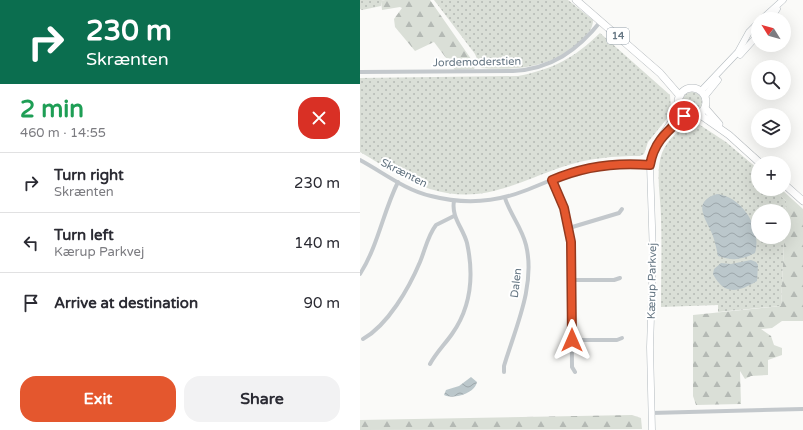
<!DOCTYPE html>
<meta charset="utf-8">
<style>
:root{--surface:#fff;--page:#f2f2f3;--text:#2b2b33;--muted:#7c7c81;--line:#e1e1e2;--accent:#e4572e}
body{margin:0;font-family:"Varela Round",sans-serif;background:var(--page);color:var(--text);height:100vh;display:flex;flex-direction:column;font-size:15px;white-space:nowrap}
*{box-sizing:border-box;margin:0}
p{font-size:13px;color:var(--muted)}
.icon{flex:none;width:22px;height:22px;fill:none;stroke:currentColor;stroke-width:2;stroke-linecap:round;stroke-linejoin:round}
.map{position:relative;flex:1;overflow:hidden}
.details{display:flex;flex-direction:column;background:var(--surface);width:360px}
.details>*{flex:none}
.banner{background:#0b6e4f;color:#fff;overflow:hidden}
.needle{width:26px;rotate:307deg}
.fabs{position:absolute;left:391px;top:12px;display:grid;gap:8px}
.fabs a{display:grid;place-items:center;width:40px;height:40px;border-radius:50%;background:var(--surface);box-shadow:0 4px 16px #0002;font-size:20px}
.pin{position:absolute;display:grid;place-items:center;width:34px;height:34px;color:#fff;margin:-17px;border:2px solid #fff;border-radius:50%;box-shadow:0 1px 4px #0007}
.me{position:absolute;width:44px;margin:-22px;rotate:0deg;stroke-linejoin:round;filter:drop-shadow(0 0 3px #0008)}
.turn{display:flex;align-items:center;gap:14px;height:84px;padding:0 20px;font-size:18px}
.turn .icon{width:52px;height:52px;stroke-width:2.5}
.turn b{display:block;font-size:28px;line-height:34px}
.round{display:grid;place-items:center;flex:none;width:42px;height:42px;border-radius:16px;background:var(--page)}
.head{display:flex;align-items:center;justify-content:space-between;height:68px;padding:0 20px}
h1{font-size:24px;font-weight:700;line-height:30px;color:#1e9e55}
.button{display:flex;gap:8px;margin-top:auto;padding:8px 20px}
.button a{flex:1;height:46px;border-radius:16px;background:var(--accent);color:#fff;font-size:16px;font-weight:700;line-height:46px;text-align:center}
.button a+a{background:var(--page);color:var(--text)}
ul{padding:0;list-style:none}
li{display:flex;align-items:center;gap:12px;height:60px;padding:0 20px;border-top:1px solid var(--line)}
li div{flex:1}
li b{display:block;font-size:15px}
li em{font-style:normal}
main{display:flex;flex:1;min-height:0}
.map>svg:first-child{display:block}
</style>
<main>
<section class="details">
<div class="banner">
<div class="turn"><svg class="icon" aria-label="right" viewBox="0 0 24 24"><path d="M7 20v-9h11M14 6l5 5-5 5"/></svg><div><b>230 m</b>Skrænten</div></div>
</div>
<div class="head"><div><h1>2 min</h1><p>460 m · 14:55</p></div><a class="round" style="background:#d93025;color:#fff"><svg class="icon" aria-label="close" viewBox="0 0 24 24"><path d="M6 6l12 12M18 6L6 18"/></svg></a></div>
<ul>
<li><svg class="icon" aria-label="right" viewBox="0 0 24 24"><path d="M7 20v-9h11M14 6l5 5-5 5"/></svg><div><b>Turn right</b><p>Skrænten</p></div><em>230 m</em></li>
<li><svg class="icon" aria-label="left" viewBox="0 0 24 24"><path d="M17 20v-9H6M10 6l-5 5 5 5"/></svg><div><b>Turn left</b><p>Kærup Parkvej</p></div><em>140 m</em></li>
<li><svg class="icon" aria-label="arrive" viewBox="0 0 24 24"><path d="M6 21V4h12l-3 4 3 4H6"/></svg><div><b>Arrive at destination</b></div><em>90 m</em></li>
</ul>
<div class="button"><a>Exit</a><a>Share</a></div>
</section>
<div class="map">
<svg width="443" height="430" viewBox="0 0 443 430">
<defs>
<pattern id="grass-dots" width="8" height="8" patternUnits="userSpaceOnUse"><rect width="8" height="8" fill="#dadfd7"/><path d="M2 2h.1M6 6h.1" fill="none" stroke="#b4b9b4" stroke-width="1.8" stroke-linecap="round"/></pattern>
<pattern id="forest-firs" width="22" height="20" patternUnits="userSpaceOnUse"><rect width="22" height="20" fill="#dadfd7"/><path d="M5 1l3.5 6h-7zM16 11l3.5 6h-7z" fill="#b4b9b4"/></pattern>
<pattern id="water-waves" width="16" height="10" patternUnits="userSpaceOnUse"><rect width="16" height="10" fill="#bbc7cb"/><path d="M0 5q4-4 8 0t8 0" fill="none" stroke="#9ca6aa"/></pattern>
</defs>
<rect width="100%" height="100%" fill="#fafaf8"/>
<g fill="url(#grass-dots)" fill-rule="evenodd">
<path d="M0 0H25L21 1V6L2 10 0 9Z"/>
<path d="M74 0H208L233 20C233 29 227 35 221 41 193 67 158 71 121 68L115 54Z"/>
<path d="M240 33 310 95 311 109 309 116 288 142 284 154 280 156C254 156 228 158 202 167 155 183 122 205 70 189 45 181 23 165 0 152V78L158 76C194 69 214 58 240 33Z"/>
<circle cx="332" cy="102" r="10"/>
<path d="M337 123 366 142 398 169V189H413L426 201 421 306 358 312V305L301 307C301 277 302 247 301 218 301 199 295 171 302 153 308 139 321 125 337 123ZM398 211H424V237H398Z"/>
</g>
<g fill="url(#forest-firs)">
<path d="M25 0H70L116 66 114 69 95 70 74 42 55 51 35 27 34 19 42 8 40 7 22 10 21 1Z"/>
<path d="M413 189H421L443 209V321H422L412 328 401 329 411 336 414 345 422 348V355L408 360V375L391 376 385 379 380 371 381 404 336 405 333 396V315L421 306 426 201Z"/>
<path d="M272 415 281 418 282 429 0 430V420Z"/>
</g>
<g fill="url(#water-waves)">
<path d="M357 194C383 197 402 229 395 253 382 260 372 261 358 256 356 246 354 237 350 229 342 213 335 201 357 194Z"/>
<path d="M391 260 396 262 398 265 397 281C379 292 364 296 353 274L354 269 361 263 371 264Z"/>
<path d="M111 377 117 382C115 393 94 400 84 395L86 390 99 386Z"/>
</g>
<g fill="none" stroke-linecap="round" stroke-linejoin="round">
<g stroke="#b3babf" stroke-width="7">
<g id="secondary">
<path d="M402 19 423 0"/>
<path d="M410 19 417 9"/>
<path d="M380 55 398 35"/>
<path d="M341 91 378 52 389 32 398 23"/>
<path d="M345 96 358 80"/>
<path d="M310 129 326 115"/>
<path d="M292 430 290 347 293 256 290 165 296 144 320 109"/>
</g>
</g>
<g stroke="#b5babe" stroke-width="8">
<g id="primary">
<path d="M216 0 300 73 320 96"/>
<circle cx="332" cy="102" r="14"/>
<path d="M345 108 359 124"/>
<path d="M339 114 369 135 400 163"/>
<path d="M424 184 443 201"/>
</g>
</g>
<g stroke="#c3c8cc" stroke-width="4">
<path d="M0 72 153 71C191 69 217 51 241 21"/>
<path d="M0 160C24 173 45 190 71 196 102 204 133 203 164 191 183 184 201 175 221 169 244 163 266 163 290 165"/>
<path d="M192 179 204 208 211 242 212 367 215 372"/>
<path d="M209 228 259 213 262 209"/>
<path d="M0 274C18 246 23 212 38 182"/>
<path d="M212 280H254L260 278"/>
<path d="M3 339C28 325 49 288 60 262 65 250 68 235 76 225L94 216"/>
<path d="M212 340H257L262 338"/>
<path d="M70 364C76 353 85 344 92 334 111 307 114 275 107 243 103 228 91 217 94 201"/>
<path d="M144 372V366C155 329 176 285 166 245 162 228 150 214 145 198"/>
<path d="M291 413 443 409"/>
</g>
<use href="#secondary" stroke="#fff" stroke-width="6"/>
<use href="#primary" stroke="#fff" stroke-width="7"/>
</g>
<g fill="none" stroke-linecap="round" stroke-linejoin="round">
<g stroke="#94391e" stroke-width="10">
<path id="route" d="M212 340 211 242 204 208 192 180C224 166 255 162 290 165 294 141 308 131 324 116"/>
</g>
<use href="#route" stroke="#e4572e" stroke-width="7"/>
</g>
<g text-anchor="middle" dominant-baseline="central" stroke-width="4" stroke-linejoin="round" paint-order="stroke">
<rect fill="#fff" stroke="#939fa8" stroke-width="1" x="247" y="28" width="22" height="16" rx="3"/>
<g font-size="10" font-weight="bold" fill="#657683">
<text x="258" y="36">14</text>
</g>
<g font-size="11" fill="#657683" stroke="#fff">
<text transform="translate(117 62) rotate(-1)">Jordemoderstien</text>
<text transform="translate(44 173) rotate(27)">Skrænten</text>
<text transform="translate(292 281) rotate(-89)">Kærup Parkvej</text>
<text transform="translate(156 283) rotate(-83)">Dalen</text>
</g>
</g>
</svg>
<div class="fabs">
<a><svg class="needle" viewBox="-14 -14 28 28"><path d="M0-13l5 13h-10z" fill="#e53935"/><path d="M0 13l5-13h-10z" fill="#7c7c81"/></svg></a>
<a><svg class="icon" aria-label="search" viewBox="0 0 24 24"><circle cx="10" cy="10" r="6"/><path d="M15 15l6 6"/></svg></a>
<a><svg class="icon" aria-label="layers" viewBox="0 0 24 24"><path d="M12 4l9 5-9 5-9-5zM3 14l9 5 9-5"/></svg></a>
<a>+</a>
<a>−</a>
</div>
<div class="pin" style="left:324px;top:116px;background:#d93025"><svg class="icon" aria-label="arrive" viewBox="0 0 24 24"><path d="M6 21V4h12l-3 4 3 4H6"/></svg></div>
<svg class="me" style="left:212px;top:340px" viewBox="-20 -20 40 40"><path d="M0-17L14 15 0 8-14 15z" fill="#e4572e" stroke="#fff" stroke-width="4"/></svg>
</div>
</main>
